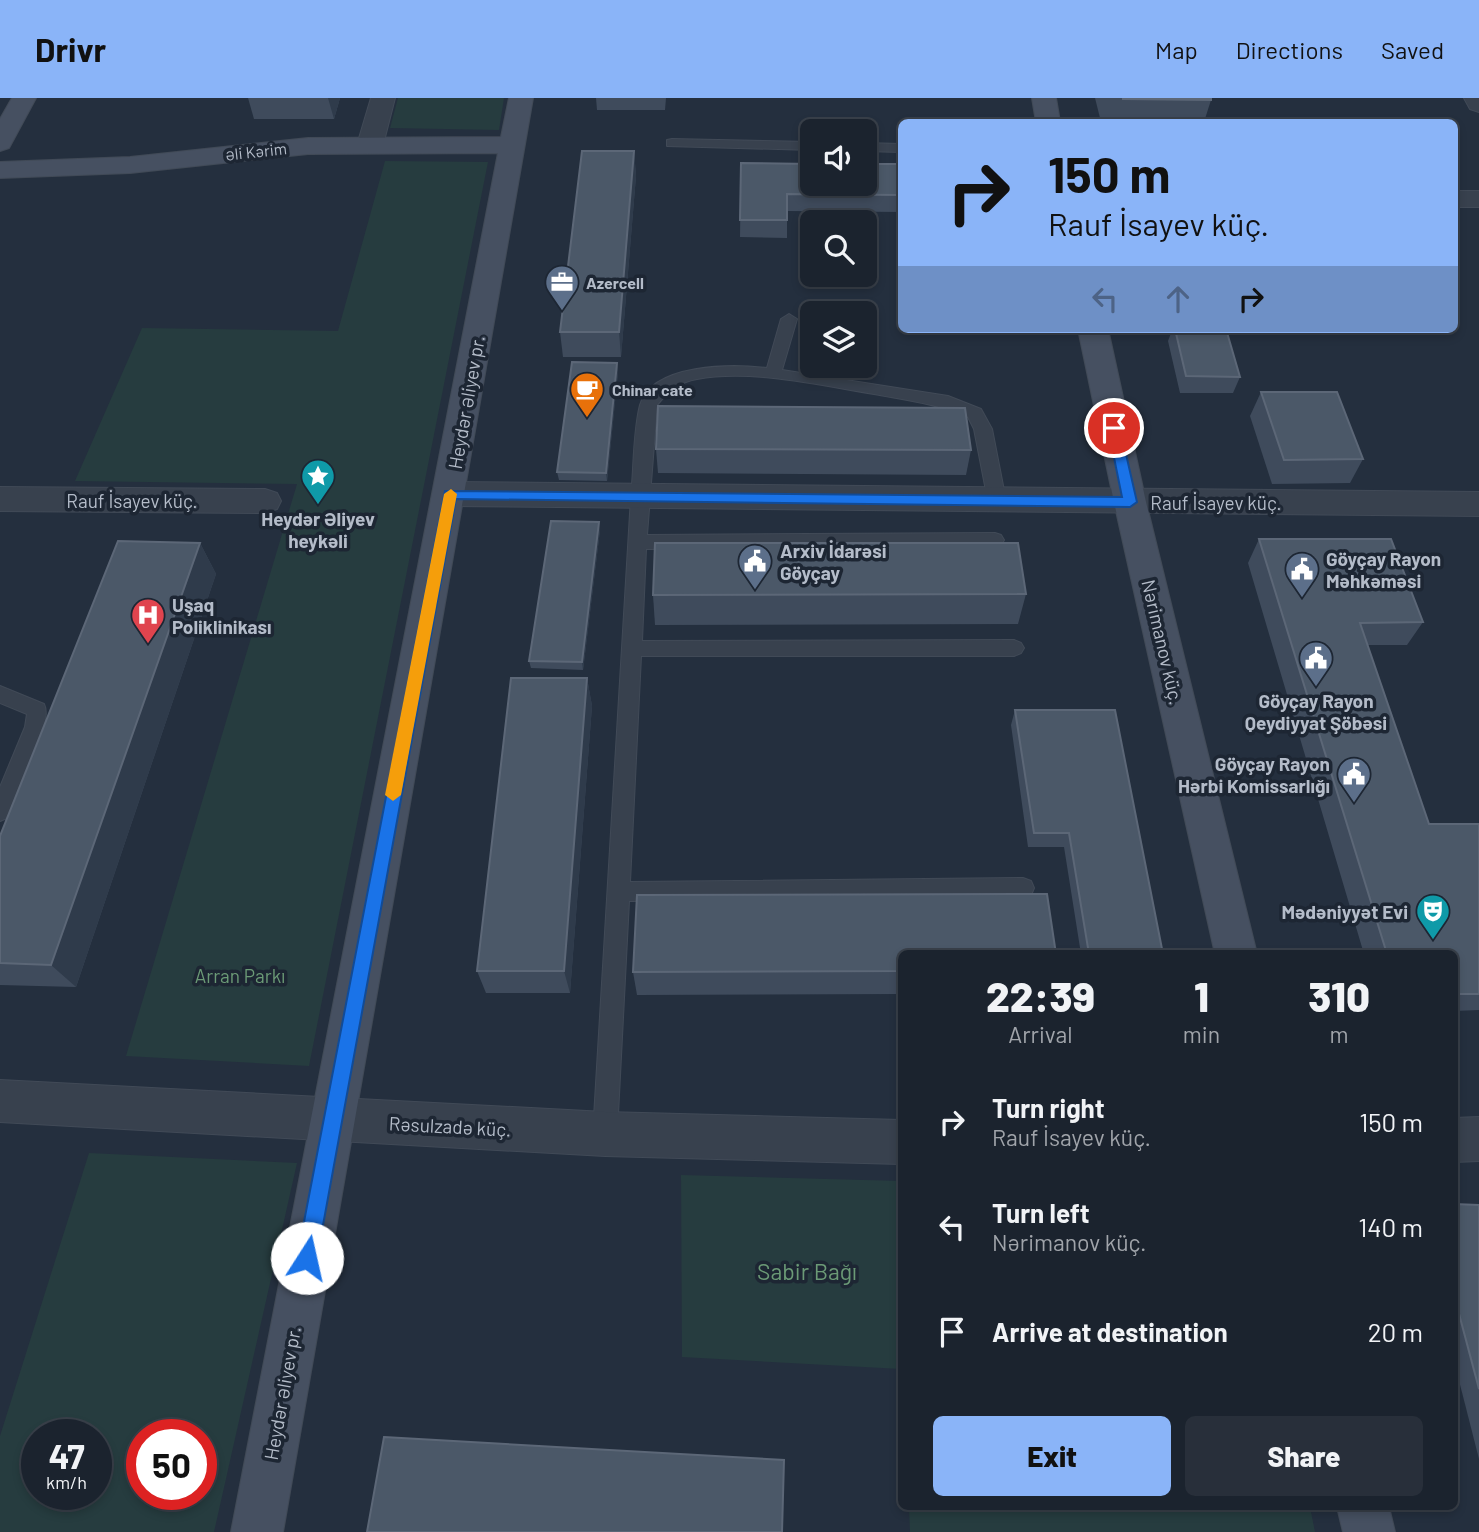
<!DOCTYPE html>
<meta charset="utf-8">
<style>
:root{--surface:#1b232e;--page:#282f3a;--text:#f1f3f6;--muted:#a0a4aa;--line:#39404a;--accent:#8ab4f8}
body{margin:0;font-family:Barlow,sans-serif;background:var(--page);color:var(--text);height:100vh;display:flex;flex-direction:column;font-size:26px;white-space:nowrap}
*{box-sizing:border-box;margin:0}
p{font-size:23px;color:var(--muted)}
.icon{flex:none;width:38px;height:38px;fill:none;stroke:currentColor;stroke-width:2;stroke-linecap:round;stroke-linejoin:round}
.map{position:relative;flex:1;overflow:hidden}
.drawer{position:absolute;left:898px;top:852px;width:560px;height:560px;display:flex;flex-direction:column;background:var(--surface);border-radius:10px;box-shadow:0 4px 10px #0003,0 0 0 2px var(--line)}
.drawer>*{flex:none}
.top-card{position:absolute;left:898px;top:21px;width:560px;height:214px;border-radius:10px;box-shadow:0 4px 10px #0003,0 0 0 2px var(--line);background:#8ab4f8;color:#111;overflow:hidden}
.controls{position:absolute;left:800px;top:21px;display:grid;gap:14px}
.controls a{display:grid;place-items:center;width:77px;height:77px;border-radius:10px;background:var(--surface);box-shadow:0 4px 10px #0003,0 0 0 2px var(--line);font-size:35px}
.speed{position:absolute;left:21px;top:1321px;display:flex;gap:14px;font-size:35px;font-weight:700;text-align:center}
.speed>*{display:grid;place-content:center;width:91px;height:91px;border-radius:50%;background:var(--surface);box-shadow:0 4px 10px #0003,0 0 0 2px var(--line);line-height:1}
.speed small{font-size:18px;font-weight:400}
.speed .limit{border:10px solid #d22;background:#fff;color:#111}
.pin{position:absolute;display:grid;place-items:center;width:60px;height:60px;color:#fff;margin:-30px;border:4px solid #fff;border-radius:50%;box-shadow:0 2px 7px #0007}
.me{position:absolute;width:77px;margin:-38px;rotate:10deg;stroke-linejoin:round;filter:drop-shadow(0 0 5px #0008)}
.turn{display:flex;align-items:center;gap:24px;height:147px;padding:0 35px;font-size:32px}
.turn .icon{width:91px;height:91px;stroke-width:2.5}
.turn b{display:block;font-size:49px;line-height:60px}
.lanes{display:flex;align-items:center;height:66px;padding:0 35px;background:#0003;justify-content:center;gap:35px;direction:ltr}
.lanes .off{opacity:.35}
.eta{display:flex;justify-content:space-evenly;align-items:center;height:119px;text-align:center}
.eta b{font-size:42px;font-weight:800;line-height:49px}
.cta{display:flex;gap:14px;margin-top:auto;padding:14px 35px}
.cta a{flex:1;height:80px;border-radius:10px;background:var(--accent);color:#111;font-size:28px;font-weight:800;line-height:80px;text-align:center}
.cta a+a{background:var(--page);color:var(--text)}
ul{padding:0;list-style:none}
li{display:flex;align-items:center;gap:21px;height:105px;padding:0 35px}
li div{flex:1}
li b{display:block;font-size:26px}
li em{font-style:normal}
header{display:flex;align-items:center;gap:42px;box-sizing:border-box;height:98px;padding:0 35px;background:var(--accent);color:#111}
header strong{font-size:33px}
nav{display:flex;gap:38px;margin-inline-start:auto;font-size:24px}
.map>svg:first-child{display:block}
</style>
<header>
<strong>Drivr</strong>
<nav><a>Map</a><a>Directions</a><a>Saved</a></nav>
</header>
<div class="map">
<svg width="1479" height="1434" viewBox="0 0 1479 1434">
<rect width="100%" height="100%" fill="#242f3e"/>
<g fill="#263c3f" fill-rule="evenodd">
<path d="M398 0H504L499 32 390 30Z"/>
<path d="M385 63 488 64 309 968 126 958 297 386 75 383 142 230 338 233Z"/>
<path d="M89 1055 297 1065 214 1434H0V1338ZM96 1337V1396H37V1337ZM201 1337V1396H142V1337Z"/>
<path d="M681 1077 901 1083V1271L682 1259Z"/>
<path d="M909 1409H1310L1315 1434H910Z"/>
</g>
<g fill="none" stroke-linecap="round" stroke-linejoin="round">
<g stroke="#414a57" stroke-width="2">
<g id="lane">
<path d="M672 41 812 44V52L667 48V42Z"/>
<path d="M864 45 901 46V54L864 53Z"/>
<path d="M789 216 797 221 782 272 948 298 981 311 992 331 1006 403 1003 408H991L988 403 974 331 968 319C938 306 906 302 874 296 820 287 751 271 697 281 679 284 668 294 657 307L647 437 995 435 1001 437 1004 442 1001 447 995 449 646 451 642 543 1014 542 1021 545 1024 550 1021 555 1014 558H641L630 784 1023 780 1031 783 1034 790 1031 797 1023 800 629 803 617 1036 614 1044 605 1048 596 1044 593 1036 631 399C634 371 633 334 640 307 652 265 733 266 767 270L781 221Z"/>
<path d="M0 588 44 606C54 626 19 692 10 714L7 720 0 723V689L25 629 27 616 0 605Z"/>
</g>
</g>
<g stroke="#414a57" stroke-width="2">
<g id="street">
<path d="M371 0H395L383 47 379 52 370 55 361 52 357 47Z"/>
<path d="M1464 0H1479V14L1470 11Z"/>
<rect x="1454" y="93" width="25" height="16"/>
<path d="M450 384 1479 394V418L450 408 439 404 434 396 439 388Z"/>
<path d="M0 389 265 391 277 395 281 403 277 411 265 415 0 413Z"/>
<path d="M0 982 605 1014 901 1022V1066L605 1058 0 1024Z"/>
<path d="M1479 1019V1063L1454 1064V1020Z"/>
</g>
</g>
<g stroke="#414a57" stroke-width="2">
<g id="secondary">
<path d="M12 0H36L9 50 0 53V21Z"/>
<path d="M509 0H533L283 1434H231L498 55 308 56 130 75 0 80V64L130 59 308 40 501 39Z"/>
<path d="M1032 0H1056L1060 24H1036Z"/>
<path d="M1078 231H1108L1146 404 1257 856H1215L1114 404Z"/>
<path d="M1337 1409H1389L1395 1434H1343Z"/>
</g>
</g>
<use href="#lane" fill="#38414e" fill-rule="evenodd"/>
<use href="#street" fill="#38414e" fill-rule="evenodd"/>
<use href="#secondary" fill="#465061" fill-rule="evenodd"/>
</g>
<g fill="#3f4b5c">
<path d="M248 0H340L334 21H254Z"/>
<path d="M596 0H666L665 12H597Z"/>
<path d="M1095 0H1211V2L1204 24H1101Z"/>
<path d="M634 53 636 78 621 259H563L560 234Z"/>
<path d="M741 65 901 66V114L787 113V140L740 139Z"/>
<path d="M1169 231H1235L1233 235H1227L1240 279 1233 295H1180L1168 243 1171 235Z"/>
<path d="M617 265 618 274 607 383 559 382 557 374Z"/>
<path d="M1261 294 1363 361 1350 385 1272 386 1250 318Z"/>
<path d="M656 351 971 352 966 377 658 375Z"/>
<path d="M600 432 583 572 531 570 529 563Z"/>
<path d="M1259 441 1423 524 1407 547H1367L1429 726H1479V912L1454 913V856H1364L1248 465Z"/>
<path d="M200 445 216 476 76 889 0 887V738Z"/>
<path d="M1026 496 1018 526 655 527 653 497Z"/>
<path d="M587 580 592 608 570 895H486L477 873Z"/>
<path d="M1015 612 1163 856H1081L1064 749H1028L1011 627Z"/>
<path d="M901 856V896L637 897 633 874Z"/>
<path d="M1454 1106 1479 1107V1361L1454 1263Z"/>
</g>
<g fill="#2f3b4b">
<path d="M328 0H340L334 21Z"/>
<path d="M634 53 636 78 621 259 619 234Z"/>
<path d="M617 265 618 274 607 383 606 375Z"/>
<path d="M599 424 600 432 583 572 582 564Z"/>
<path d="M200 445 216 476 76 889 51 867Z"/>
<path d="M587 580 592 608 570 895 564 873Z"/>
</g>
<g fill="#4b5868" stroke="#5c6777" stroke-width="2">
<path d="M1123 0H1211V2L1123 1Z"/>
<path d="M582 53H634L619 234H560Z"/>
<path d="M741 65 812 66V86H864V66H901V97L787 96V122H740Z"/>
<path d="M1175 231H1226L1240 279 1186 278Z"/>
<path d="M572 264 617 265 606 375 557 374Z"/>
<path d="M1261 294H1337L1363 361 1284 362Z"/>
<path d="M658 308 965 310 971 352 656 351Z"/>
<path d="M551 423 599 424 582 564 529 563Z"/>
<path d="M1259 441H1391L1423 524 1360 525 1429 726H1479V896H1454V856H1387Z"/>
<path d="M118 443 200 445 51 867 0 865V738Z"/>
<path d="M655 445H1018L1026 496 653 497Z"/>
<path d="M511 580H587L564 873H477Z"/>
<path d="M1015 612H1115L1163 856H1089L1069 735H1034Z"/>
<path d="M1047 796 1056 856H901V873L633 874 637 797Z"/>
<path d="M1454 1106 1479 1107V1291L1454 1197Z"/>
<path d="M384 1339 784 1362 782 1434H367Z"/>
</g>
<path fill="#1a73e8" stroke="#114b97" stroke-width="2" d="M1114 325 1120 330 1137 404 1130 409 456 401 317 1160 314 1167 307 1170 300 1167 297 1160 445 393 1122 399 1108 330Z"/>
<path fill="#f59e0b" d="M451 391 457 396 401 697 393 703 385 697 444 396Z"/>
<defs>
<g id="office-pin" transform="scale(1.75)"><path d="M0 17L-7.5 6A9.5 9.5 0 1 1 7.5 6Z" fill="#5c6f8a" stroke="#1d2633"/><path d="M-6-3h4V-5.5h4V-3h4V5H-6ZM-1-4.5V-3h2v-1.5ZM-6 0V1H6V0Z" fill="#fff"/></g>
<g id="cafe-pin" transform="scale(1.75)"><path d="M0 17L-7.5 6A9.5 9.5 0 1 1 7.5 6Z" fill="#e8710a" stroke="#1d2633"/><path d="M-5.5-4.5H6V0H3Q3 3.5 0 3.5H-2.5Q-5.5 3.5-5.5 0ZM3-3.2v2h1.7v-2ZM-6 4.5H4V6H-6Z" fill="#fff"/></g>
<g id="sight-pin" transform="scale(1.75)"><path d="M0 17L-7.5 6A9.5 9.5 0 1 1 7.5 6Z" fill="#0f9aa8" stroke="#1d2633"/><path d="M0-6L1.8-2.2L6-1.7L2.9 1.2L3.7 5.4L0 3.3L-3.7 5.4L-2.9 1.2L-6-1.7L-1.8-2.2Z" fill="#fff"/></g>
<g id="civic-pin" transform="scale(1.75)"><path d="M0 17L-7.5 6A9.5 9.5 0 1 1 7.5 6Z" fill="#5c6f8a" stroke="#1d2633"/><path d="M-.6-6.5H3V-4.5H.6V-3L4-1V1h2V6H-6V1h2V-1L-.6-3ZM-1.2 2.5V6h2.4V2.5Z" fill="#fff"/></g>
<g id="hospital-pin" transform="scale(1.75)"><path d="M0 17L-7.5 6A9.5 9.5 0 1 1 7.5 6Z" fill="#e0444e" stroke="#1d2633"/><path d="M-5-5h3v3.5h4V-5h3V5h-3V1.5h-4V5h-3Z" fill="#fff"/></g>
<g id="theatre-pin" transform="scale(1.75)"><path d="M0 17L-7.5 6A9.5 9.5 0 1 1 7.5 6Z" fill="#0f9aa8" stroke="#1d2633"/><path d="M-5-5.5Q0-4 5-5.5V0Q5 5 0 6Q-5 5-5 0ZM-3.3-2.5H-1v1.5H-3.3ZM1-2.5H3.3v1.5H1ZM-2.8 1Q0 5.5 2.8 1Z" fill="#fff"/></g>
</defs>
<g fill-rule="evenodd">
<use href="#office-pin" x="562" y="184"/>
<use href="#cafe-pin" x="587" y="291"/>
<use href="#sight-pin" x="318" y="378"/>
<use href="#civic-pin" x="755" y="463"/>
<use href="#civic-pin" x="1302" y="471"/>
<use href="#hospital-pin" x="148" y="517"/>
<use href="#civic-pin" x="1316" y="560"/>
<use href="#civic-pin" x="1354" y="676"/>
<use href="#theatre-pin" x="1433" y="813"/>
</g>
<g text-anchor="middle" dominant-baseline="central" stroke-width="7" stroke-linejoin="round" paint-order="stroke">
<g font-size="16" fill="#b4bcc9" stroke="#1d2633">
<text transform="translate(256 53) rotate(-6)">Əli Kərim</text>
</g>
<g font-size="16" font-weight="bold" fill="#b4bcc9" stroke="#1d2633" text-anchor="start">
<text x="586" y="184">Azercell</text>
<text x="612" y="291">Chinar cate</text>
</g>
<g font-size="19" fill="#b4bcc9" stroke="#1d2633">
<text transform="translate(466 304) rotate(-80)">Heydər Əliyev pr.</text>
<text x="132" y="402">Rauf İsayev küç.</text>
<text x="1216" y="404">Rauf İsayev küç.</text>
<text transform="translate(1163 544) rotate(77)">Nərimanov küç.</text>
<text transform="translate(450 1028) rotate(3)">Rəsulzadə küç.</text>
<text transform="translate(282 1295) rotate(-80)">Heydər Əliyev pr.</text>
</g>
<g font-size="19" font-weight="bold" fill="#b4bcc9" stroke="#1d2633" text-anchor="start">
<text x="318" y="420" text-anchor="middle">Heydər Əliyev<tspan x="318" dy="22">heykəli</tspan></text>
<text x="780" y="452">Arxiv İdarəsi<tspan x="780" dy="22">Göyçay</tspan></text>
<text x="1326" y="460">Göyçay Rayon<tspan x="1326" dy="22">Məhkəməsi</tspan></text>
<text x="172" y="506">Uşaq<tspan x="172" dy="22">Poliklinikası</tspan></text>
<text x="1316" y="602" text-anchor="middle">Göyçay Rayon<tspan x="1316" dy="22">Qeydiyyat Şöbəsi</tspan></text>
<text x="1330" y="665" text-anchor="end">Göyçay Rayon<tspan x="1330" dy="22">Hərbi Komissarlığı</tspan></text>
<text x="1408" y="813" text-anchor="end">Mədəniyyət Evi</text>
</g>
<g font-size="19" fill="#6b9a76" stroke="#1d2633">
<text x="240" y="877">Arran Parkı</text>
</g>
<g font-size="23" fill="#6b9a76" stroke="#1d2633">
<text x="807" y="1173">Sabir Bağı</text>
</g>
</g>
</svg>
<div class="controls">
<a><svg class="icon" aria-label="sound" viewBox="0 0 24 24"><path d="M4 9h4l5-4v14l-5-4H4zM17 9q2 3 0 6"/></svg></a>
<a><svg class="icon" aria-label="search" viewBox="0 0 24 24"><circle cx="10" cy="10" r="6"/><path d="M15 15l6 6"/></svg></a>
<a><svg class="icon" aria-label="layers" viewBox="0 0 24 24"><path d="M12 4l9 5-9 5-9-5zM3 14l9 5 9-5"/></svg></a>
</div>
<div class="speed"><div>47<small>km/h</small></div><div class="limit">50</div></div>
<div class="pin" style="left:1114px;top:330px;background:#d93025"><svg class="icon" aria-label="arrive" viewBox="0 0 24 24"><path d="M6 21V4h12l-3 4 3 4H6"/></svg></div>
<svg class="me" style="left:307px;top:1160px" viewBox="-20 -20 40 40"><circle r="19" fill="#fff"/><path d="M0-13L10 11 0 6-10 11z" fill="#1a73e8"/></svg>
<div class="top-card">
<div class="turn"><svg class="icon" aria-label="right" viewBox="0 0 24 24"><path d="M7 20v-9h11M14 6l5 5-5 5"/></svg><div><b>150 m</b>Rauf İsayev küç.</div></div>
<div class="lanes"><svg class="icon off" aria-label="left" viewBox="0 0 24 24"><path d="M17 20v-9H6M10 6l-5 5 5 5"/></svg><svg class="icon off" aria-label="ahead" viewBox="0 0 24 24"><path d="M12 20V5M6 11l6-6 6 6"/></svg><svg class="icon" aria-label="right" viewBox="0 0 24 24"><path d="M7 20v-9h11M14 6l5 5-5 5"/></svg></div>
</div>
<section class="drawer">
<div class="eta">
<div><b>22:39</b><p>Arrival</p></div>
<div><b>1</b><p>min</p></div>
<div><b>310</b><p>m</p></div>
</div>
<ul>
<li><svg class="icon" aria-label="right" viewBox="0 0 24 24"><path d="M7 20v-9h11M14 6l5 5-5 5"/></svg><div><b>Turn right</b><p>Rauf İsayev küç.</p></div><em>150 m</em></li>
<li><svg class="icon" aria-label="left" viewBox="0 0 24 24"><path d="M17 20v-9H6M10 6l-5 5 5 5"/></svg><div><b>Turn left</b><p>Nərimanov küç.</p></div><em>140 m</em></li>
<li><svg class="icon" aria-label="arrive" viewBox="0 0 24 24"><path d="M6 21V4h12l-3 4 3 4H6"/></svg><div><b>Arrive at destination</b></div><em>20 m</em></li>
</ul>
<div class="cta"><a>Exit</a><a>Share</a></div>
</section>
</div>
